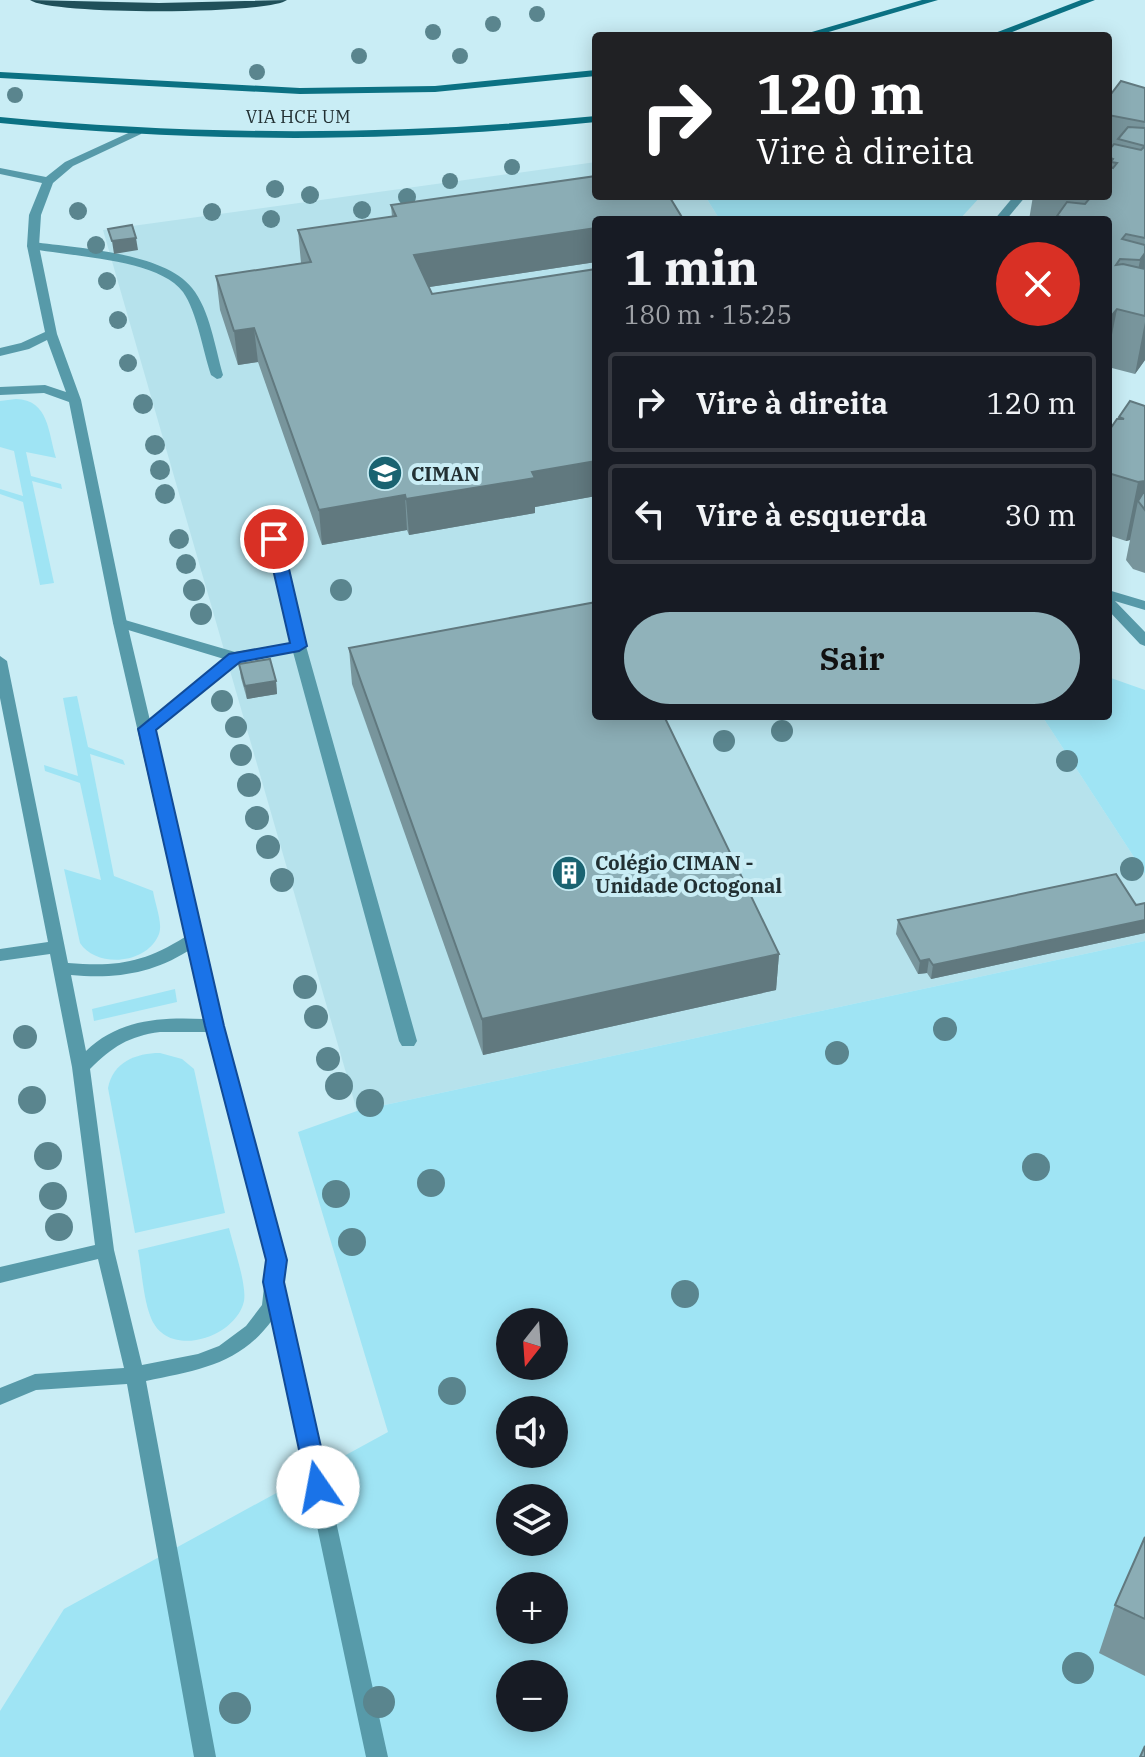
<!DOCTYPE html>
<html lang="pt">
<meta charset="utf-8">
<style>
:root{--surface:#171b24;--page:#20242c;--text:#f1f3f6;--muted:#9ea1a6;--line:#363941;--accent:#90b2ba}
body{margin:0;font-family:"IBM Plex Serif",serif;background:var(--page);color:var(--text);height:100vh;display:flex;flex-direction:column;font-size:30px;white-space:nowrap}
*{box-sizing:border-box;margin:0}
p{font-size:26px;color:var(--muted)}
.icon{flex:none;width:44px;height:44px;fill:none;stroke:currentColor;stroke-width:2;stroke-linecap:round;stroke-linejoin:round}
.map{position:relative;flex:1;overflow:hidden}
.details{position:absolute;left:592px;top:216px;width:520px;height:504px;display:flex;flex-direction:column;background:var(--surface);border-radius:8px;box-shadow:0 4px 20px #0003}
.details>*{flex:none}
.guide{position:absolute;left:592px;top:32px;width:520px;height:168px;border-radius:8px;box-shadow:0 4px 20px #0003;background:#202124;color:#fff;overflow:hidden}
.needle{width:52px;rotate:197deg}
.controls{position:absolute;left:496px;top:1308px;display:grid;gap:16px}
.controls a{display:grid;place-items:center;width:72px;height:72px;border-radius:50%;background:var(--surface);box-shadow:0 4px 20px #0003;font-size:40px}
.pin{position:absolute;display:grid;place-items:center;width:68px;height:68px;color:#fff;margin:-34px;border:4px solid #fff;border-radius:50%;box-shadow:0 2px 8px #0007}
.me{position:absolute;width:88px;margin:-44px;rotate:348deg;stroke-linejoin:round;filter:drop-shadow(0 0 6px #0008)}
.turn{display:flex;align-items:center;gap:28px;height:168px;padding:0 32px;font-size:36px}
.turn .icon{width:104px;height:104px;stroke-width:2.5}
.turn b{display:block;font-size:56px;line-height:68px}
.round{display:grid;place-items:center;flex:none;width:84px;height:84px;border-radius:42px;background:var(--page)}
.headline{display:flex;align-items:center;justify-content:space-between;height:136px;padding:0 32px}
h1{font-size:48px;font-weight:700;line-height:60px}
.primary-button{display:flex;gap:16px;margin-top:auto;padding:16px 32px}
.primary-button a{flex:1;height:92px;border-radius:48px;background:var(--accent);color:#111;font-size:32px;font-weight:700;line-height:92px;text-align:center}
ul{padding:0;list-style:none}
li{display:flex;align-items:center;gap:24px;height:100px;margin:0 16px 12px;padding:0 16px;border:4px solid var(--line);border-radius:8px}
li div{flex:1}
li b{display:block;font-size:30px}
li em{font-style:normal}
.map>svg:first-child{display:block}
</style>
<div class="map">
<svg width="1145" height="1757" viewBox="0 0 1145 1757">
<rect width="100%" height="100%" fill="#c9edf5"/>
<path fill="#b6e2ec" d="M596 162V196H705L720 220H596V716H1042L1145 874V941L357 1111 103 230Z"/>
<g fill="#9fe4f4" fill-rule="evenodd">
<path d="M705 196H981L959 220H720Z"/>
<path d="M16 399C49 400 48 432 56 458L26 452 31 476 61 484 62 489 32 481 54 583 40 585 23 502 0 494V489L23 496 14 451 0 447V401Z"/>
<path d="M1108 677 1145 690V874L1042 716H1108Z"/>
<path d="M77 696 88 747 123 760 125 765 90 754 114 876 153 891C155 904 163 923 159 934 147 965 96 968 80 943L64 869 101 880 80 783 45 771 44 765 78 776 63 698Z"/>
<path d="M1145 941V1757H0V1711L64 1609 388 1432 298 1132 357 1111ZM510 1322H554V1366H510ZM510 1410H554V1454H510ZM510 1498H554V1542H510ZM510 1586H554V1630H510ZM510 1674H554V1718H510Z"/>
<path d="M175 989 177 1002 94 1021 92 1009Z"/>
<path d="M160 1053 182 1059 194 1069 225 1213 135 1233 108 1088C113 1062 136 1053 160 1053Z"/>
<path d="M229 1228C233 1245 247 1285 244 1301 236 1338 168 1360 151 1318 143 1298 142 1271 138 1250Z"/>
</g>
<g fill="none" stroke-linecap="round" stroke-linejoin="round">
<g fill="#579aa9" fill-rule="evenodd">
<path d="M33 242C75 248 164 252 192 288 210 310 215 348 223 375L221 378 217 379 211 375C203 351 197 312 183 292 158 258 68 257 29 248L27 246Z"/>
<path d="M274 535 281 539 306 646 417 1041 414 1046H402L399 1041 293 652 239 661 152 733 147 734 140 729 224 659 115 626 113 623 115 620H125L235 652 291 643 267 539Z"/>
</g>
<g fill="#579aa9" fill-rule="evenodd">
<path d="M137 129 142 132 141 134 73 166 53 183 41 215 39 246 57 334 81 400 127 623 222 1026 285 1260 282 1289 286 1295 388 1757H366L273 1319C240 1365 198 1370 146 1381L216 1757H194L127 1384 36 1390 0 1405V1388L35 1374 124 1368 98 1259 0 1283V1267L95 1245 72 1067 50 954 0 961V949L48 942 0 698V656L7 661 68 963C117 967 143 963 185 937L113 623 69 402 44 393 0 395V387L45 385 66 392 47 340 29 349 0 356V348L21 343 45 332 27 246 29 215 42 183 0 174V168L46 177 65 162ZM188 951 204 1019C161 1017 119 1019 86 1051L71 975C115 979 151 974 188 951ZM160 1032H207L267 1260 262 1305 246 1326 219 1346 198 1354 142 1365 114 1250 90 1069C112 1047 129 1036 160 1032Z"/>
<path d="M1014 196H1026L1006 220H994Z"/>
<path d="M1108 590 1145 601V610L1115 601 1145 632V646L1140 644 1108 610Z"/>
</g>
<g fill="#0b7183" fill-rule="evenodd">
<path d="M922 0H938L815 36H798Z"/>
<path d="M1081 0H1095L1002 36H987Z"/>
<path d="M596 70V76L435 92 300 94 0 78V72L300 88 435 86Z"/>
<path d="M596 116V122C397 143 200 143 0 123V117C200 136 397 136 596 116Z"/>
</g>
<path fill="#20505a" fill-rule="evenodd" d="M30 0 159 3 287 0C267 15 50 15 30 0Z"/>
</g>
<g fill="#5a858e">
<circle cx="537" cy="14" r="8"/>
<circle cx="493" cy="24" r="8"/>
<circle cx="433" cy="32" r="8"/>
<circle cx="359" cy="56" r="8"/>
<circle cx="460" cy="56" r="8"/>
<circle cx="257" cy="72" r="8"/>
<circle cx="15" cy="95" r="8"/>
<circle cx="512" cy="167" r="8"/>
<circle cx="450" cy="181" r="8"/>
<circle cx="275" cy="189" r="9"/>
<circle cx="310" cy="195" r="9"/>
<circle cx="407" cy="197" r="9"/>
<circle cx="362" cy="210" r="9"/>
<circle cx="78" cy="211" r="9"/>
<circle cx="212" cy="212" r="9"/>
<circle cx="271" cy="219" r="9"/>
<circle cx="96" cy="245" r="9"/>
<circle cx="107" cy="281" r="9"/>
<circle cx="118" cy="320" r="9"/>
<circle cx="128" cy="363" r="9"/>
<circle cx="143" cy="404" r="10"/>
<circle cx="155" cy="445" r="10"/>
<circle cx="160" cy="470" r="10"/>
<circle cx="165" cy="494" r="10"/>
<circle cx="179" cy="539" r="10"/>
<circle cx="186" cy="564" r="10"/>
<circle cx="194" cy="590" r="11"/>
<circle cx="341" cy="590" r="11"/>
<circle cx="201" cy="614" r="11"/>
<circle cx="222" cy="701" r="11"/>
<circle cx="236" cy="727" r="11"/>
<circle cx="782" cy="731" r="11"/>
<circle cx="724" cy="741" r="11"/>
<circle cx="241" cy="755" r="11"/>
<circle cx="1067" cy="761" r="11"/>
<circle cx="249" cy="785" r="12"/>
<circle cx="257" cy="818" r="12"/>
<circle cx="268" cy="847" r="12"/>
<circle cx="1132" cy="869" r="12"/>
<circle cx="282" cy="880" r="12"/>
<circle cx="305" cy="987" r="12"/>
<circle cx="316" cy="1017" r="12"/>
<circle cx="945" cy="1029" r="12"/>
<circle cx="25" cy="1037" r="12"/>
<circle cx="837" cy="1053" r="12"/>
<circle cx="328" cy="1059" r="12"/>
<circle cx="339" cy="1086" r="14"/>
<circle cx="32" cy="1100" r="14"/>
<circle cx="370" cy="1103" r="14"/>
<circle cx="48" cy="1156" r="14"/>
<circle cx="1036" cy="1167" r="14"/>
<circle cx="431" cy="1183" r="14"/>
<circle cx="336" cy="1194" r="14"/>
<circle cx="53" cy="1196" r="14"/>
<circle cx="59" cy="1227" r="14"/>
<circle cx="352" cy="1242" r="14"/>
<circle cx="685" cy="1294" r="14"/>
<circle cx="452" cy="1391" r="14"/>
<circle cx="1078" cy="1668" r="16"/>
<circle cx="379" cy="1702" r="16"/>
<circle cx="235" cy="1708" r="16"/>
</g>
<g fill="#78959c">
<path d="M1145 88V360L1135 374 1108 367V220H1029L1033 196H1108V98Z"/>
<path d="M596 176 683 220H596V262L429 287 432 294 596 269V496L535 507V513L409 535 407 530 322 545 258 362 238 365 220 310 216 276 301 263 298 230 392 217 391 205Z"/>
<path d="M1145 406V573L1133 569 1126 560 1130 540 1126 541 1108 535V432L1119 417Z"/>
<path d="M349 648 779 954 776 990 483 1055 352 684Z"/>
<path d="M239 664 276 681 277 694 247 699 241 678Z"/>
<path d="M1145 903V933L931 979 927 973 918 974 896 934 898 920 1136 905Z"/>
<path d="M1145 1537V1676L1099 1653 1115 1605Z"/>
</g>
<g fill="#61797f">
<path d="M673 217V220H652Z"/>
<path d="M596 228V262L416 289 414 255Z"/>
<path d="M136 238 138 250 114 254 112 241Z"/>
<path d="M1145 253V272L1130 312 1140 260Z"/>
<path d="M1117 309 1108 355V320Z"/>
<path d="M1145 322V360L1135 374Z"/>
<path d="M254 328 258 362 238 365 234 331Z"/>
<path d="M596 461V496L535 507V513L409 535 406 499 532 472Z"/>
<path d="M1145 481V510L1138 501 1130 540 1126 541 1138 482Z"/>
<path d="M405 495 407 530 322 545 319 510Z"/>
<path d="M276 681 277 694 247 699 245 686Z"/>
<path d="M1145 920V933L931 979 933 965Z"/>
<path d="M779 954 776 990 483 1055 482 1019Z"/>
<path d="M929 959 927 973 918 974 920 961Z"/>
</g>
<g fill="#8badb5" stroke="#61797f" stroke-width="2">
<path d="M1121 81 1145 88V122L1108 115V98Z"/>
<path d="M1128 127 1145 128V238L1126 234 1122 239 1145 245V253L1140 260 1120 259 1116 265 1123 264 1145 269V316L1117 309 1108 320V220H1074L1057 216 1067 202 1085 204 1090 198 1082 199 1071 196H1108V166L1113 168 1117 163 1111 162 1113 159 1108 157V151L1114 144 1141 150 1145 146 1118 139Z"/>
<path d="M596 176V196H669L683 219 675 220 673 217 652 220H596V228L414 255 432 294 596 269V461L532 472 535 478 406 499 405 495 319 510 254 328 234 331 216 276 311 262 298 230 396 216 391 205Z"/>
<path d="M132 225 136 238 112 241 108 229Z"/>
<path d="M1130 401 1145 406V481L1138 482 1108 473V432L1117 419H1124L1119 417Z"/>
<path d="M1143 493H1145V510L1138 501Z"/>
<path d="M596 602V716H664L779 954 482 1019 349 648Z"/>
<path d="M270 659 276 681 245 686 239 664Z"/>
<path d="M1116 874 1136 905 1145 903V920L933 965 929 959 920 961 898 920Z"/>
<path d="M1145 1537V1619L1115 1605Z"/>
<path d="M1145 1746V1757H1140Z"/>
</g>
<path fill="#1a73e8" stroke="#114b97" stroke-width="2" d="M274 534 282 539 307 646 299 651 240 662 156 730 224 1026 287 1260 284 1282 330 1487 326 1494 318 1497 310 1494 307 1487 263 1282 266 1260 205 1026 138 729 229 654 290 643 266 539Z"/>
<defs>
<g id="school-disc" transform="scale(1.8)"><circle r="9.5" fill="#1a6371" stroke="#c9edf5"/><path d="M0-5L7-2L0 1L-7-2ZM-4 1L0 2.5L4 1V4Q0 6-4 4Z" fill="#fff"/></g>
<g id="building-disc" transform="scale(1.8)"><circle r="9.5" fill="#1a6371" stroke="#c9edf5"/><path d="M-4-6H4V6H1V3H-1V6H-4ZM-2.5-4.3h1.7v1.8h-1.7ZM.8-4.3h1.7v1.8H.8ZM-2.5-1h1.7V.8h-1.7ZM.8-1h1.7V.8H.8Z" fill="#fff"/></g>
</defs>
<g fill-rule="evenodd">
<use href="#school-disc" x="385" y="473"/>
<use href="#building-disc" x="569" y="873"/>
</g>
<g text-anchor="middle" dominant-baseline="central" stroke-width="8" stroke-linejoin="round" paint-order="stroke">
<g font-size="18" fill="#223033" stroke="#c9edf5">
<text x="298" y="116">VIA HCE UM</text>
</g>
<g font-size="20" font-weight="bold" fill="#223033" stroke="#c9edf5" text-anchor="start">
<text x="411" y="473">CIMAN</text>
<text x="595" y="862">Colégio CIMAN -<tspan x="595" dy="23">Unidade Octogonal</tspan></text>
</g>
</g>
</svg>
<div class="controls">
<a><svg class="needle" viewBox="-14 -14 28 28"><path d="M0-13l5 13h-10z" fill="#e53935"/><path d="M0 13l5-13h-10z" fill="#9ea1a6"/></svg></a>
<a><svg class="icon" aria-label="sound" viewBox="0 0 24 24"><path d="M4 9h4l5-4v14l-5-4H4zM17 9q2 3 0 6"/></svg></a>
<a><svg class="icon" aria-label="layers" viewBox="0 0 24 24"><path d="M12 4l9 5-9 5-9-5zM3 14l9 5 9-5"/></svg></a>
<a>+</a>
<a>−</a>
</div>
<div class="pin" style="left:274px;top:539px;background:#d93025"><svg class="icon" aria-label="arrive" viewBox="0 0 24 24"><path d="M6 21V4h12l-3 4 3 4H6"/></svg></div>
<svg class="me" style="left:318px;top:1487px" viewBox="-20 -20 40 40"><circle r="19" fill="#fff"/><path d="M0-13L10 11 0 6-10 11z" fill="#1a73e8"/></svg>
<div class="guide">
<div class="turn"><svg class="icon" aria-label="right" viewBox="0 0 24 24"><path d="M7 20v-9h11M14 6l5 5-5 5"/></svg><div><b>120 m</b>Vire à direita</div></div>
</div>
<section class="details">
<div class="headline"><div><h1>1 min</h1><p>180 m · 15:25</p></div><a class="round" style="background:#d93025;color:#fff"><svg class="icon" aria-label="close" viewBox="0 0 24 24"><path d="M6 6l12 12M18 6L6 18"/></svg></a></div>
<ul>
<li><svg class="icon" aria-label="right" viewBox="0 0 24 24"><path d="M7 20v-9h11M14 6l5 5-5 5"/></svg><div><b>Vire à direita</b></div><em>120 m</em></li>
<li><svg class="icon" aria-label="left" viewBox="0 0 24 24"><path d="M17 20v-9H6M10 6l-5 5 5 5"/></svg><div><b>Vire à esquerda</b></div><em>30 m</em></li>
</ul>
<div class="primary-button"><a>Sair</a></div>
</section>
</div>
